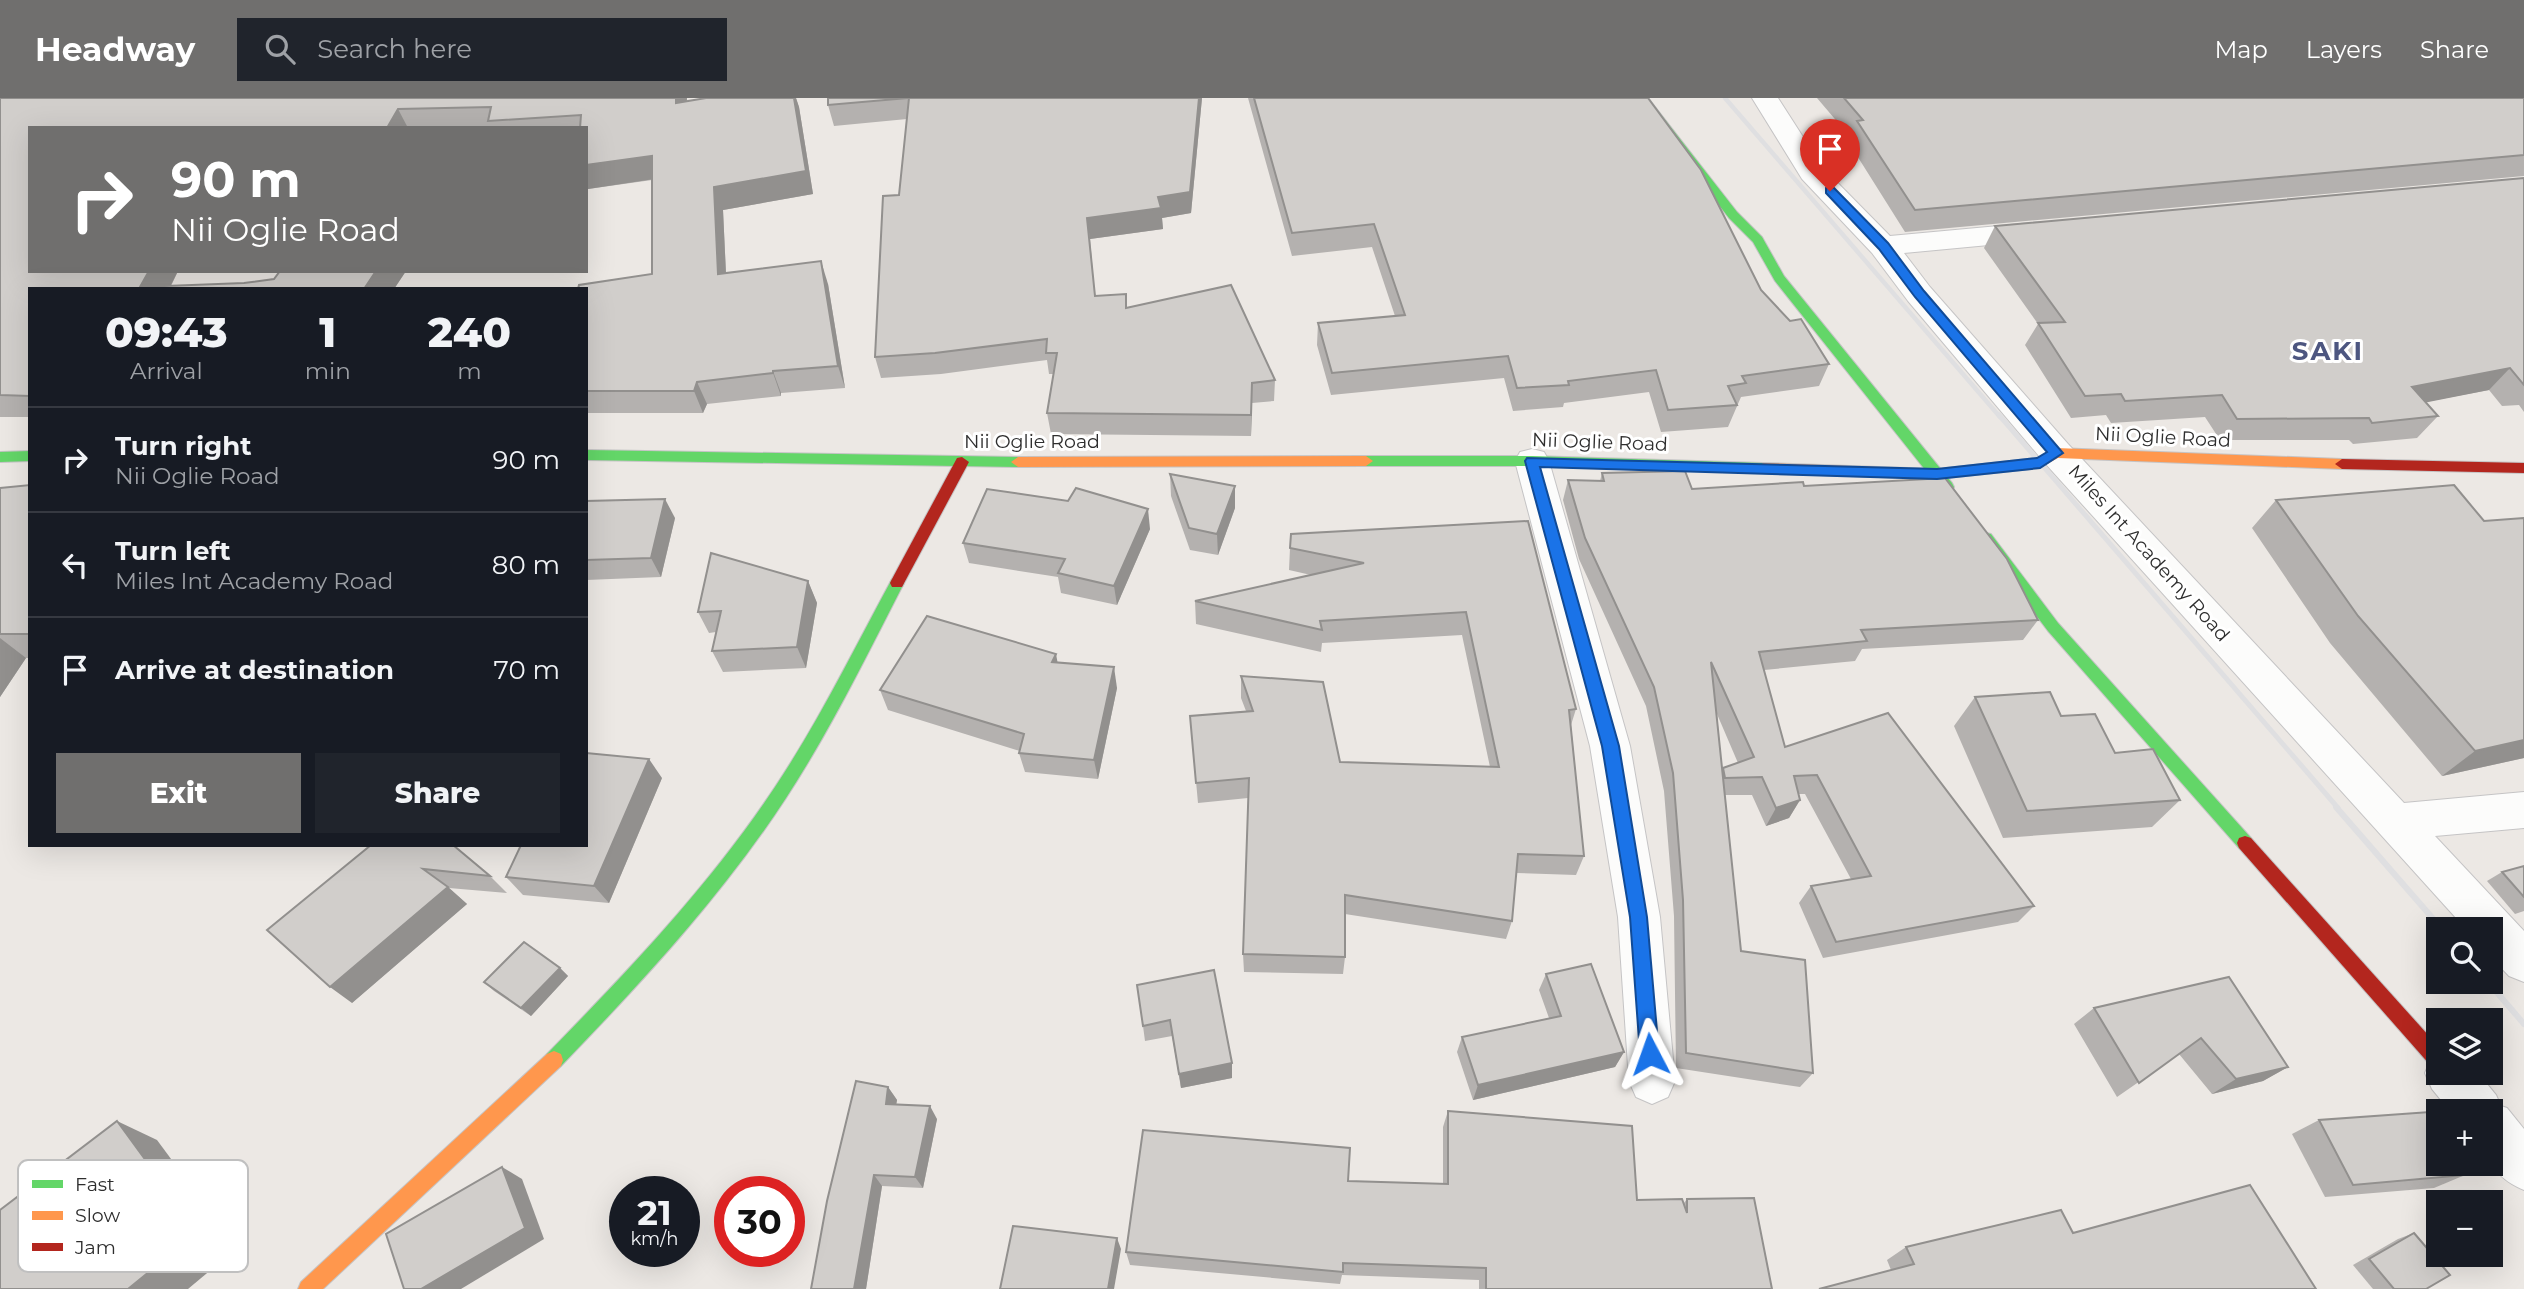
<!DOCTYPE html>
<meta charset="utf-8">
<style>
:root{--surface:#171b24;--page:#20242c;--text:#f1f3f6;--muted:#9ea1a6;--line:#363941;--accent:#706f6e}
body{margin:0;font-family:Montserrat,sans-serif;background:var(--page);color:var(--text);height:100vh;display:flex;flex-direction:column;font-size:26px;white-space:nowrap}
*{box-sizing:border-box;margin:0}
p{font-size:23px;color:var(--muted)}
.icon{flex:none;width:38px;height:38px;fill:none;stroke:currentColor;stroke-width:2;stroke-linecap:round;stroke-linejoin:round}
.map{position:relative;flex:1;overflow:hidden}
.drawer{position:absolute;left:28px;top:189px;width:560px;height:560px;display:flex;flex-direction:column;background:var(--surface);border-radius:0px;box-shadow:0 7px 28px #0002}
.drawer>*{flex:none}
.banner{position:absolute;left:28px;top:28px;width:560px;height:147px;border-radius:0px;box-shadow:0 7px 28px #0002;background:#706f6e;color:#fff;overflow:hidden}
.tools{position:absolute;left:2426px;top:819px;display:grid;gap:14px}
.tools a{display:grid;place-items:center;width:77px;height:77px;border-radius:0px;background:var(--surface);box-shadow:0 7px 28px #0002;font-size:35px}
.speed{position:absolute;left:609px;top:1078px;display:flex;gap:14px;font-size:35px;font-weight:700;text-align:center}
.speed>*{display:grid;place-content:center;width:91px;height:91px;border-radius:50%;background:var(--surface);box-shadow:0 7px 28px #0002;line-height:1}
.speed small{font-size:18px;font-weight:400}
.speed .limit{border:10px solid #d22;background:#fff;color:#111}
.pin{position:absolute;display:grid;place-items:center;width:60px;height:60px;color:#fff;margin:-72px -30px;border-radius:50% 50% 50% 0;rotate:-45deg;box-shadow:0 0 7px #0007}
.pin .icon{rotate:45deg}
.me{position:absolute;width:77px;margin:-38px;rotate:356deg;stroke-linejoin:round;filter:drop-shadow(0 0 5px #0008)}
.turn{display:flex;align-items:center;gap:24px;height:147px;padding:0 28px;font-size:32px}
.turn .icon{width:91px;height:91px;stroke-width:2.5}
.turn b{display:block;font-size:49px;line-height:60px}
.eta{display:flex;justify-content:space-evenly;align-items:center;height:119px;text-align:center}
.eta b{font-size:42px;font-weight:800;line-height:49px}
.primary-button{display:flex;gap:14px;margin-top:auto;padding:14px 28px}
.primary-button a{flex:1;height:80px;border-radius:0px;background:var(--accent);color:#fff;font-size:28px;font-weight:800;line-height:80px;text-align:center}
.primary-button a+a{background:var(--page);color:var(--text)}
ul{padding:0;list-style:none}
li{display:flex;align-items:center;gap:21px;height:105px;padding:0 28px;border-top:2px solid var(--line)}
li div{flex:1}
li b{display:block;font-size:26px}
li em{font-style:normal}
header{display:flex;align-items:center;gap:42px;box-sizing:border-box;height:98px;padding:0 35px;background:var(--accent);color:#fff}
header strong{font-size:33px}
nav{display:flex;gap:38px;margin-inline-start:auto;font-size:24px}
.search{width:490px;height:63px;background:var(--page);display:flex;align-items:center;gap:18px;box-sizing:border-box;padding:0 24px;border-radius:0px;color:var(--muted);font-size:26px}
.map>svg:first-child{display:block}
</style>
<header>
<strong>Headway</strong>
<div class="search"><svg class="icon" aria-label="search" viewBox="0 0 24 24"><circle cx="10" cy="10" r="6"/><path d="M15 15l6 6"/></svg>Search here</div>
<nav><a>Map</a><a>Layers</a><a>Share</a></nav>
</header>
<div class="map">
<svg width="2524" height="1191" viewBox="0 0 2524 1191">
<rect width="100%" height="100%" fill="#ece8e4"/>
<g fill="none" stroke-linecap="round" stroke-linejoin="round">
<g stroke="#c5c4c5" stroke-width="2">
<g id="street">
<path d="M1752 0H1778L1823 70 1890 138 2041 124 2051 126 2056 133 2051 140 2041 142 1904 155 1930 189 2068 346 2404 705 2524 694V730L2435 738 2524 833V884L2509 878 2490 858V831H2466L2044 364 1908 203 1872 155 1802 81Z"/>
<path d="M1532 351 1544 354 1549 363 1630 648 1660 819 1675 983 1668 999 1652 1006 1636 999 1629 983 1618 819 1590 648 1515 363 1520 354Z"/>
<path d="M2438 957V975H2478L2496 997 2501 1008 2507 1010 2524 1031V1092C2482 1074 2490 1052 2490 1013H2450L2432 991 2425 975 2432 959Z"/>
</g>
</g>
<g stroke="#c5c4c5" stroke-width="2">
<g id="fast">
<path d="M1636 0H1648L1737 114 1762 139 1784 178 1952 385 1954 389 1952 393H1942L1775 183 1753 144 1729 120Z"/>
<path d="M586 352 1018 359 1025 364 1018 369 586 362Z"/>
<path d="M30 353V363L0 364V354Z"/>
<path d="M1366 358H1532L1763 365 1770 370 1763 375 1532 368H1366L1359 363Z"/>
<path d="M1986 435 1991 436 2058 525 2251 740 2253 745 2251 750 2245 752 2239 750 2048 533 1981 444 1979 440Z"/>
<path d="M897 479 904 485C867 557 831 631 786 700 722 798 642 884 561 968L554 971 547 968 545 962 547 956C629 872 710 787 775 689 819 623 854 551 892 481Z"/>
</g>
</g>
<g stroke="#c5c4c5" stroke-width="2">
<g id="slow">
<path d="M2056 350 2342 361 2349 366 2342 371 2058 360 2040 370 1937 381 1763 375 1756 370 1763 365 1937 371 2037 360Z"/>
<path d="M1366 358 1373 363 1366 368 1018 369 1011 364 1018 359Z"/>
<path d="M554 953 561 956 563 962 561 968 323 1191H298L301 1184 547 956Z"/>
</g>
</g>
<g stroke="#c5c4c5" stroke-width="2">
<g id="jam">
<path d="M962 359 969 364 902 489H892L890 485 892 481 957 360Z"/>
<path d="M2342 361 2524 365V375L2342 371 2335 366Z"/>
<path d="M2245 738 2251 740 2438 948V971L2431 968 2239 750 2237 745 2239 740Z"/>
</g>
</g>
<use href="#street" fill="#fcfcfb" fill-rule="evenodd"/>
<use href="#fast" fill="#63d668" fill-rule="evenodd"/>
<use href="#slow" fill="#ff974d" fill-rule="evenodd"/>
<use href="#jam" fill="#b3261e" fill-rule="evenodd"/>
<path stroke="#dfdfe1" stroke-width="4.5" d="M1725 0 2000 319"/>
<path stroke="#dfdfe1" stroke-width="5" d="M1999 317 2338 710"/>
<g stroke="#dfdfe1" stroke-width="6">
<path d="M2336 709 2442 831"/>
<path d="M2488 884 2524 926"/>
</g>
</g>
<g fill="#b4b1af" fill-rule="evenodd">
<path d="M0 0H687V3L706 0H796L799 9 813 96 723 112 726 175 828 186 845 290 781 295V298L707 306 703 315H586V191L652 176V82L588 91 586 87V30H30V173H178L171 188 244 185 274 181 280 173H406L394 191H30V319H0Z"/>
<path d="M828 0H1202L1191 115 1162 120 1163 131 1090 141 1095 198 1127 210 1275 282 1274 303 1252 305 1251 338 1051 336 1047 315 1054 276H1049L1047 262 941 276 881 280 875 259 899 97 907 21 834 28 828 7Z"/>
<path d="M1248 0H1648L1761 192 1829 266 1819 288 1741 299 1728 329 1661 334 1649 294 1564 305 1563 309 1513 313 1504 280 1331 297 1317 247 1318 225 1395 218 1372 149 1292 158Z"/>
<path d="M1817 0H2524V78L1905 134 1849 45 1851 40Z"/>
<path d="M2524 80V314L2519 307 2502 308 2489 292 2425 304 2438 318 2417 340 2353 346 2349 342H2220L2205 319 2111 325 2106 317 2071 320 2025 247 2038 226 1984 150 1995 128Z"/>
<path d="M1602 375 1692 391 1804 388 2038 522 2023 542 1862 551 1855 563 1764 572 1785 649 2034 808 2018 824 1823 860 1799 805 1811 788 1851 781 1805 696H1798L1800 702 1789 720 1766 728 1752 697H1725L1741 853 1813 975 1800 989 1676 970 1674 818 1664 693 1646 608 1579 461 1563 402 1568 382 1600 383ZM1717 616 1738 665 1722 671Z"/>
<path d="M1170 376 1235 388V410L1218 457 1190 452 1171 398Z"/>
<path d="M30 387V560H26L0 599V390Z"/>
<path d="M2276 402 2484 423 2524 420V660L2442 678 2330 545 2252 430Z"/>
<path d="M586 403 675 420 661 479 586 482Z"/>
<path d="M1528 423 1576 611 1571 627 1584 758 1576 777 1516 775 1512 823 1506 841 1345 816V859L1343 876 1244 874 1243 856 1248 700 1198 705 1190 618 1246 613 1241 600V578L1340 664 1490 669 1462 537 1322 545 1321 554 1196 526 1195 503 1311 477 1289 472 1290 450Z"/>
<path d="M1150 431 1117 507 1061 495 1058 479 969 465 963 445Z"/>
<path d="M808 483 817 505 806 570 723 574 712 553 716 534 709 535 698 514Z"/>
<path d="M1057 565 1117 590 1098 681 1025 674 1019 655 1020 653 888 612 880 592Z"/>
<path d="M1975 599 2061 618 2180 702 2152 729 2003 740 1954 628Z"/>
<path d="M662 680 609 805 523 797 506 779Z"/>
<path d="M371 747 490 778 507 795 449 790 467 806 352 905Z"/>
<path d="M2524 768V813L2515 816 2487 783 2502 774Z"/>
<path d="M560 870 568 878 531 918 494 893 484 884Z"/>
<path d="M1214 872 1232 980 1181 990 1172 938 1145 943 1143 928Z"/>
<path d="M1546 876 1624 954 1615 969 1473 1002 1457 954 1462 939 1549 920 1539 892Z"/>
<path d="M2229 879 2288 969 2263 983 2212 996 2179 956 2117 999 2074 926 2094 910Z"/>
<path d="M888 989 897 1002 896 1007 937 1021 923 1090 882 1088 866 1191H811Z"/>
<path d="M1448 1013 1637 1102 1684 1105 1687 1101 1772 1191H1479V1182L1342 1177 1340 1186 1130 1167 1126 1154 1348 1083 1443 1086V1029Z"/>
<path d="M2319 1022 2465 1077 2434 1090 2325 1099 2292 1036Z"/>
<path d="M2073 1135 1891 1172 1887 1162 1906 1149Z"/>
<path d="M2414 1135 2426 1191H2373L2353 1167 2398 1141Z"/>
</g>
<g fill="#92908e">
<path d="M676 0H687L684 27 676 5Z"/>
<path d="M794 0H796L799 9 813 96 723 112 727 198 718 176 714 89Z"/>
<path d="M1199 0H1202L1191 115 1162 120 1163 131 1090 141 1087 120 1158 99Z"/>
<path d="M398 11 408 30H387Z"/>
<path d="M652 58 661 80 588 91 586 87V67Z"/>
<path d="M821 163 828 186 845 290 838 268Z"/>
<path d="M149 173H178L169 191 140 189Z"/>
<path d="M376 173H406L394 191H364Z"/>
<path d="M2510 270 2489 292 2393 311 2412 289Z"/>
<path d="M773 273 781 295V298L773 275Z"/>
<path d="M697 284 707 306 703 315 694 293Z"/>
<path d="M1252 285V305L1251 338V317Z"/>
<path d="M1235 388V410L1218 457 1217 436Z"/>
<path d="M665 401 675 420 661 479 651 460Z"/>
<path d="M1148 411 1150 431 1117 507 1114 488Z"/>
<path d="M808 483 817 505 806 570 797 549Z"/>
<path d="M0 540 26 560 0 599Z"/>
<path d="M1056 556 1060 577 1052 564Z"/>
<path d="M1114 569 1117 590 1098 681 1094 662Z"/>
<path d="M2524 642V660L2442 678 2475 653Z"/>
<path d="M649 661 662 680 609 805 594 788Z"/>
<path d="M1800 702 1789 720 1766 728 1776 710Z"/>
<path d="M448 789 467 806 352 905 330 889Z"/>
<path d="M560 870 568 878 531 918 521 910Z"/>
<path d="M1624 954 1615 969 1473 1002 1478 987Z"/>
<path d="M1232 965V980L1181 990 1179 976Z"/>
<path d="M2288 969 2263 983 2212 996 2236 981Z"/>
<path d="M888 989 897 1002 894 1018 886 1006Z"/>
<path d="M930 1008 937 1021 923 1090 915 1079Z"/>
<path d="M117 1023 157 1042 237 1150 188 1191H128Z"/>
<path d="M502 1069 522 1081 544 1141 461 1191H421Z"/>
<path d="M874 1077 882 1088 866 1191H854Z"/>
<path d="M1117 1140 1121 1151 1114 1191H1108Z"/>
</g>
<g fill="#d1cecb" stroke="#92908e" stroke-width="2">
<path d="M0 0H676V5L706 0H794L806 73 714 89 718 176 821 163 838 268 773 273V275L697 284 694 293H586V191H578L579 187 652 176V58L586 67V30H580L581 17 488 23 491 9 398 11 387 30H30V173H149L140 189 244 185 274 181 280 173H376L364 191H30V298L0 297Z"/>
<path d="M828 0H908L828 7Z"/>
<path d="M909 0H1199L1190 94 1158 99 1161 110 1087 120 1095 198 1126 196V210L1231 187 1275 282 1252 285 1251 317 1047 315 1057 255H1046L1047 241 935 255 875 259 883 98 899 97Z"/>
<path d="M1254 0H1648L1701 72 1761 192 1790 223 1801 221 1829 266 1742 278 1746 285 1728 288 1737 307 1668 312 1656 272 1568 283 1569 287 1517 290 1508 258 1332 275 1318 225 1405 217 1374 126 1292 135Z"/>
<path d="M1844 0H2524V57L1915 112 1857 23 1863 22Z"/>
<path d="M2524 80V287L2510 270 2412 289 2438 318 2372 325 2369 320 2237 321 2222 297 2125 303 2121 296 2085 298 2038 225 2065 224 1995 128Z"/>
<path d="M1685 373 1692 391 1803 384 1804 388 1945 380 2007 461 2038 522 1861 532 1867 543 1759 554 1785 649 1888 615 2034 808 1836 844 1811 788 1871 778 1817 677 1794 678 1800 702 1776 710 1762 679 1725 680 1723 670 1754 659 1711 564 1741 853 1805 862 1813 975 1686 955 1683 802 1673 675 1654 589 1585 440 1568 382 1604 383 1602 375Z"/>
<path d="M1170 376 1235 388 1217 436 1189 430Z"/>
<path d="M30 387V536H0V390Z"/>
<path d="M2454 387 2484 423 2524 420V642L2475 653 2358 518 2276 402Z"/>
<path d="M1076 390 1148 411 1114 488 1058 475 1065 461 963 445 987 391 1068 403Z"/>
<path d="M665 401 651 460 586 462V403Z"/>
<path d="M1528 423 1576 611 1569 612 1584 758 1518 756 1512 823 1345 797V859L1243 856 1249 680 1196 685 1190 618 1253 613 1241 578 1323 584 1340 664 1499 669 1466 514 1320 523 1322 532 1195 503 1364 465 1290 450 1291 436Z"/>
<path d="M711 455 808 483 797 549 712 553 721 513 698 514Z"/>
<path d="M927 518 1056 556 1052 564 1114 569 1094 662 1019 655 1024 636 880 592Z"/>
<path d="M2050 594 2061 618 2095 616 2115 655 2153 651 2180 702 2027 713 1975 599Z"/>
<path d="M586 655 649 661 594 788 506 779 521 747H586Z"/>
<path d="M371 747H453L490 778 423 771 448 789 330 889 267 832Z"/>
<path d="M2524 768V799L2502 774Z"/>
<path d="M524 844 560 870 521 910 484 884Z"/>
<path d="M1591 866 1624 954 1478 987 1462 939 1561 918 1546 876Z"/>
<path d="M1214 872 1232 965 1179 976 1170 922 1143 928 1137 887Z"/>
<path d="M2229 879 2288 969 2236 981 2201 940 2139 985 2094 910Z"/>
<path d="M856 983 888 989 886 1006 930 1008 915 1079 874 1077 854 1191H811L827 1103Z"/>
<path d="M1448 1013 1632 1028 1637 1102 1682 1101 1687 1115V1101L1754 1100 1772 1191H1486V1170L1343 1165V1174L1126 1154 1143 1032 1350 1050 1348 1083 1448 1086Z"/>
<path d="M2430 1014 2438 1029V1066H2459L2465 1077 2353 1087 2319 1022Z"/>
<path d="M117 1023 198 1134 128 1191H0V1112Z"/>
<path d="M502 1069 525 1130 421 1191H404L386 1136Z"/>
<path d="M2250 1087 2316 1191H1819L1914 1166 1906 1149 2061 1112 2073 1135Z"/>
<path d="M1013 1128 1117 1140 1108 1191H1000Z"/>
<path d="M2414 1135 2450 1177 2426 1191H2394L2369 1161Z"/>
</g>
<path fill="#1a73e8" stroke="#114b97" stroke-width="2" d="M1830 89 1834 90 1888 145 1924 193 2063 355 2040 370 1937 381 1540 369 1619 648 1647 819 1659 956 1656 962 1650 965 1643 962 1640 956 1630 819 1602 648 1525 363 1527 360 1937 371 2037 360 2047 354 1915 199 1879 151 1826 95V90Z"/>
<g text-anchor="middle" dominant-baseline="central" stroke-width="6" stroke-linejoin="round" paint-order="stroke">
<g font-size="19" fill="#2e2e2e" stroke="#fff">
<text transform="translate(2163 339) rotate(3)">Nii Oglie Road</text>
<text x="1032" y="343">Nii Oglie Road</text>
<text transform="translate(1600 344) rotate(2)">Nii Oglie Road</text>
<text transform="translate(2149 455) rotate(48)">Miles Int Academy Road</text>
</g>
<g font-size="26" font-weight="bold" letter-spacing="2" fill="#4d5680" stroke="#fff">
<text x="2328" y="253">SAKI</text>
</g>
</g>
<rect x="18" y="1062" width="230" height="112" rx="10" fill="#fff" stroke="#c0c0c0" stroke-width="2"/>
<rect x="32" y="1082" width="31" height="8" fill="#63d668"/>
<rect x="32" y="1113" width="31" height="9" fill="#ff974d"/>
<rect x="32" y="1145" width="31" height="8" fill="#b3261e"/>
<g font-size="19" fill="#2e2e2e">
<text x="75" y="1093">Fast</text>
<text x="75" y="1124">Slow</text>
<text x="75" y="1156">Jam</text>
</g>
</svg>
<div class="tools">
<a><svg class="icon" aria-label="search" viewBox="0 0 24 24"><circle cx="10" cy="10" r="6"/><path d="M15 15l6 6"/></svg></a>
<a><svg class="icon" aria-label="layers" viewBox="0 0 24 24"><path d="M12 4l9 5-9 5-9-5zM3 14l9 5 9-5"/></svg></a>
<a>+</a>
<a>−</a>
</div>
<div class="speed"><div>21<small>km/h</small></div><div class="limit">30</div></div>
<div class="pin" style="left:1830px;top:93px;background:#d93025"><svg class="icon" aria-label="arrive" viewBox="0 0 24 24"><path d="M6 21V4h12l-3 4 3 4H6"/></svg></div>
<svg class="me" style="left:1650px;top:956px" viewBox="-20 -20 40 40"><path d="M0-17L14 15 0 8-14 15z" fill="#1a73e8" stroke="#fff" stroke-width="4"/></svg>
<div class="banner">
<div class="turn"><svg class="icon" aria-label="right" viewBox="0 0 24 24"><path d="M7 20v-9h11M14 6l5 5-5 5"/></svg><div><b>90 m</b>Nii Oglie Road</div></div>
</div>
<section class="drawer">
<div class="eta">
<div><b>09:43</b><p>Arrival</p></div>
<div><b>1</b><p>min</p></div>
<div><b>240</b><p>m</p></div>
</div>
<ul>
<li><svg class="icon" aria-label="right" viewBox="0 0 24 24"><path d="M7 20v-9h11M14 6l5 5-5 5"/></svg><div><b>Turn right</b><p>Nii Oglie Road</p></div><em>90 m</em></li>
<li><svg class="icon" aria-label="left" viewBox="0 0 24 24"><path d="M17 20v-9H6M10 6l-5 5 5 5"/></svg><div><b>Turn left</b><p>Miles Int Academy Road</p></div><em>80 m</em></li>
<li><svg class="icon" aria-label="arrive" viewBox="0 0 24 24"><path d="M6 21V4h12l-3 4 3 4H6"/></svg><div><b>Arrive at destination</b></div><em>70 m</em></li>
</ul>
<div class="primary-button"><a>Exit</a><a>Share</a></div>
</section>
</div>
